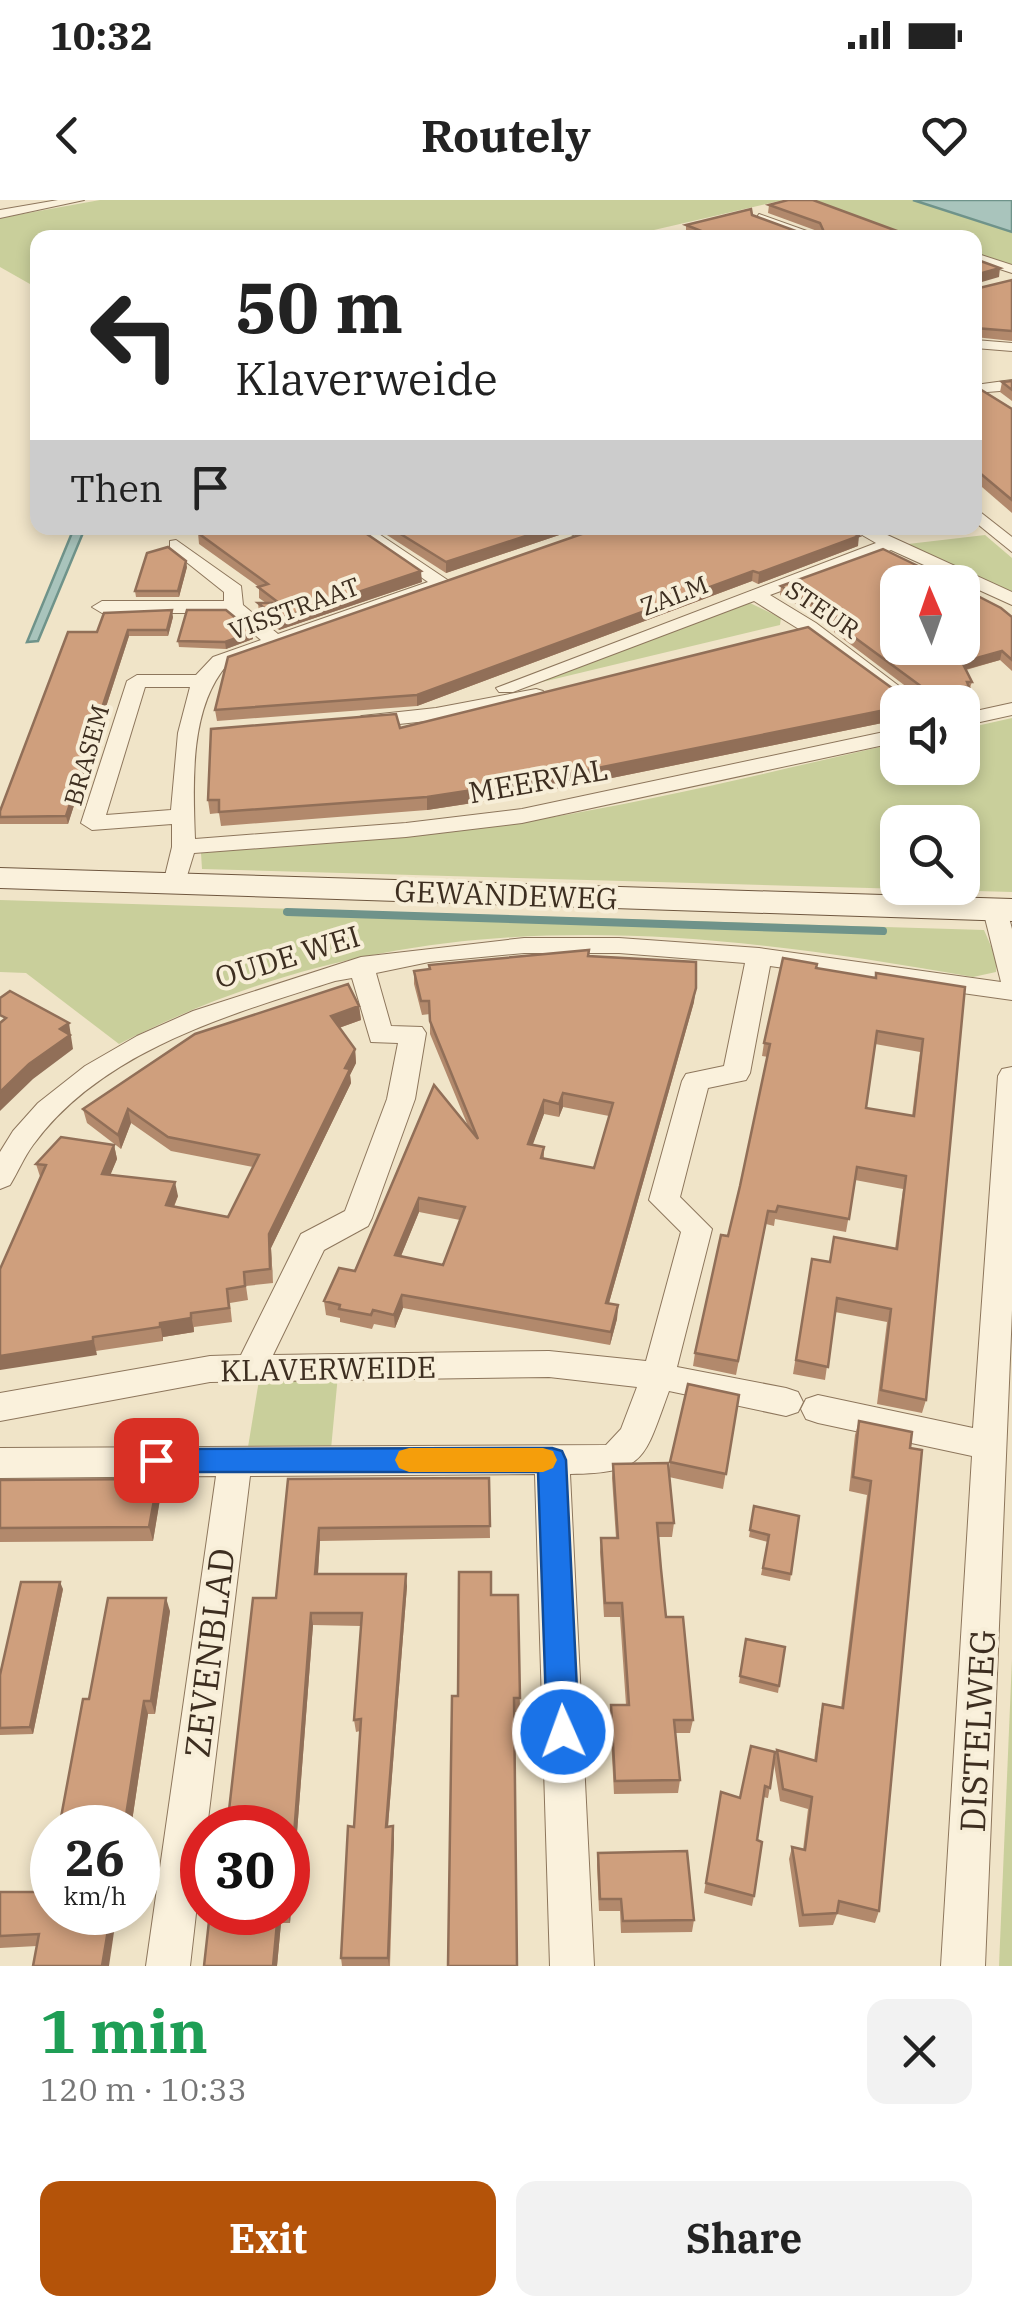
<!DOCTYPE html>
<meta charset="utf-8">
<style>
:root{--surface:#fff;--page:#f2f2f2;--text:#222;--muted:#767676;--accent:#b45309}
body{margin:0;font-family:"IBM Plex Serif",serif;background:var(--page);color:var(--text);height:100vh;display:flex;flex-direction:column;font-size:38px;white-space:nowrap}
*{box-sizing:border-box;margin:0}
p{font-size:32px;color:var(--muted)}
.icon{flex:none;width:55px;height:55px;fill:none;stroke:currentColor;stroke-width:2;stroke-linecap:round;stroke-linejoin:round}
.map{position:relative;height:1766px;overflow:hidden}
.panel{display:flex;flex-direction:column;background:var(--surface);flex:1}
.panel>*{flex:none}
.hud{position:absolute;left:30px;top:30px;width:952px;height:305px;border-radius:20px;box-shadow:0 5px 15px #0003;background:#fff;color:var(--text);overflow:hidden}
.needle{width:65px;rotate:358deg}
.buttons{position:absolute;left:880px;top:365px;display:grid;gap:20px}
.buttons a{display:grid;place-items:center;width:100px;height:100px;border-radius:20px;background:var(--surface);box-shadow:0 5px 15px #0003;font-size:50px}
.speed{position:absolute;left:30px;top:1605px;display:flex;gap:20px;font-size:50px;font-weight:700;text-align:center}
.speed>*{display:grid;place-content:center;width:130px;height:130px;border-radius:50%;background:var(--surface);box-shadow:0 5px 15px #0003;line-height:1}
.speed small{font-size:25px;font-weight:400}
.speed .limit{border:15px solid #d22;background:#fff;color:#111}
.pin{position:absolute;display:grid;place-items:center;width:85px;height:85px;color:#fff;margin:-42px;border-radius:20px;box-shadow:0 5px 15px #0006}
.me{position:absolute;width:110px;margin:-55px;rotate:358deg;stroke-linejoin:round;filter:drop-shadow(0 0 8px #0008)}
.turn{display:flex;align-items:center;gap:35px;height:210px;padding:0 40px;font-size:45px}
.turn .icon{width:130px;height:130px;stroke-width:2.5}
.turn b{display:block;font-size:70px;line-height:85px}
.then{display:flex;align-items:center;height:95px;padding:0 40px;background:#0003;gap:20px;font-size:38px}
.round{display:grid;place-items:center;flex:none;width:105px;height:105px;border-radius:20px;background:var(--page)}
.summary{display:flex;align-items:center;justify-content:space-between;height:170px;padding:0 40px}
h1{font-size:60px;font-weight:800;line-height:75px;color:#1e9e55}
.cta{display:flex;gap:20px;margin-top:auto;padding:20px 40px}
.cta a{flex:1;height:115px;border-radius:20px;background:var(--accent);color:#fff;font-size:40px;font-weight:800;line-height:115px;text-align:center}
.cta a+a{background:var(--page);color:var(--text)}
.status{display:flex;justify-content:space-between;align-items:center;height:70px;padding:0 50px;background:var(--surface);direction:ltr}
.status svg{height:28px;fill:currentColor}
header{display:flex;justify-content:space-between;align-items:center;height:130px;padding:0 40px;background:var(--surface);font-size:45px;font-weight:800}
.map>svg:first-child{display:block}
</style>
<div class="status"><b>10:32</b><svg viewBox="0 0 49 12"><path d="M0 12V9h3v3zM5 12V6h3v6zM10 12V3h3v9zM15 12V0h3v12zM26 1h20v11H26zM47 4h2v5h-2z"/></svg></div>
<header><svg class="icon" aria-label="back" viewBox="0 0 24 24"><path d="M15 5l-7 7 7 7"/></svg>Routely<svg class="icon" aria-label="heart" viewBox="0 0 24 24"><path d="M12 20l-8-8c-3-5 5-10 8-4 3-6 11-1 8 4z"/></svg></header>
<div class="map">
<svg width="1012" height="1766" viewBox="0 0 1012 1766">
<rect width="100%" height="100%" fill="#f0e4c8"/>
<g fill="#c9cf9b" fill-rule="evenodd">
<path d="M100 0H783L654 30 650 37 38 38 37 88 0 67V18Z"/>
<path d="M809 0H913L1012 32V67L975 54V38L903 37Z"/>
<path d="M985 335 1012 358V393L908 344Z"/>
<path d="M750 403 781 418 780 425 517 488Z"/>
<path d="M1012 518V692L202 669 201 653C315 644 429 638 541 619 661 599 779 570 897 543L898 568H962L963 529ZM898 622H962V688H898Z"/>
<path d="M0 700 984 730 997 760 996 772 973 777C670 723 402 699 119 844L26 773 0 772Z"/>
<path d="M260 1174 338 1175 331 1249 248 1247Z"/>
<path d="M1012 1459V1766H999Z"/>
</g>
<g fill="#a9c4bc" stroke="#6f938a" stroke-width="2.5">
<path d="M913 0H1012V32Z"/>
<path d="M74 328H85L38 441 27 442Z"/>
</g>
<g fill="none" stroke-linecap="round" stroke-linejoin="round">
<path stroke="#6f938a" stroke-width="8" d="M287 712 883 731"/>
<g stroke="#8d765c" stroke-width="2">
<g id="street">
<path d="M58 0H84L0 18V10Z"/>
<path d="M759 14 818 35 820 38H801L755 21Z"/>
<path d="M975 53 1012 65V73L975 61Z"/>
<path d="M975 140 1012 143V151L975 148Z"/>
<path d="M1012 180V190L975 193V185Z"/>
<path d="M975 308 1012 337V352L975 322Z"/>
<path d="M351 328H370L452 383 227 465C189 508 193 585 195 639L406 623 522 609 898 529V542L522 623 406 637 194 653 183 689H167L163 684 172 647V624L92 630 81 623 127 481 137 475H196L213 457 261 440 228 413H102L92 407 102 401H224V392L170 349V341L176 340 241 386 243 405 278 434 428 382ZM145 487H190L178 533 171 610 106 615Z"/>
<path d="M560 328H582L592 335 583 340Z"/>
<path d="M850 328H872L1012 392V405L891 350 770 395 816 423 920 502 898 503 802 431 754 401 513 492H499L496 488 876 343Z"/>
<path d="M536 489 543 491 546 495 543 499 436 520 362 528 351 522 362 516 436 508Z"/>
<path d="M1012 503V515L962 526V514Z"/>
<path d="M995 703 1007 710 1012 729V800L770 766 750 873 746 880 708 888 680 997 712 1029 677 1167 786 1188 798 1192 803 1202 798 1212 786 1216 669 1191C644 1259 646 1273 570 1274L594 1766H550L535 1274 250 1276 207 1628H202V1661L190 1766H146L216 1276 0 1278V1248L606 1245 621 1229 637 1187 549 1177 210 1182 0 1221V1193L210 1156 241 1155 301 1034 345 1011 387 899 398 843 371 842 352 778 335 781C229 815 102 850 33 945 24 957 18 972 10 985L0 989V952L13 931 38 903 85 866 137 836 193 811 361 757 524 738H619L759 748 1001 782 983 710ZM524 753H619L745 763 724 866 686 874 682 881 649 1000 681 1032 646 1161 549 1151 273 1155 324 1050 368 1026 372 1018 415 899 426 833 422 827 391 826 376 773 429 762Z"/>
<path d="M1012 867V1110L985 1766H941L972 1256 818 1223 806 1219 801 1209 806 1199 818 1195 973 1228 998 876 1002 869Z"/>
</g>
</g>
<g stroke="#6f573f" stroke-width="2">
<path id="secondary" d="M0 668 1012 699V721L0 688Z"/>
</g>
<use href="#street" fill="#faf1dc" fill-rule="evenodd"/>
<use href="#secondary" fill="#faf1dc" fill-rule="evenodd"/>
</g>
<g fill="#b2896c" fill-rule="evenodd">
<path d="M769 5 916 38 690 36 686 34V25L752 15 801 33 820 32 768 13Z"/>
<path d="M1012 80V141L975 137V89Z"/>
<path d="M1012 181V201L1000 192 1002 182Z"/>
<path d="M975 186 1012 209V313L975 281Z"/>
<path d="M376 328H580L446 373Z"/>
<path d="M599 328 858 346 758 384 752 381 417 506 217 521 215 510Z"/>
<path d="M198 333 422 382 279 430 259 413 258 403H266L259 398V387L199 344Z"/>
<path d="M187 367 179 397H136L135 391Z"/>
<path d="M781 386 1012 417V471L1000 460 966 470 972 482 967 496 920 497 834 432 835 426 780 395Z"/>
<path d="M173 417 168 436H129L68 624H0V611L97 432Z"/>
<path d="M253 439 226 449 179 447 178 441Z"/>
<path d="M907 499 906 502H898L892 521 538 593 427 610 221 626 219 613 210 614 208 600 400 528Z"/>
<path d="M589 756 694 802 609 1103 618 1105 617 1119 610 1145 403 1108 395 1128 374 1124 372 1129 340 1122V1118L326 1115 324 1101 355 1071 468 926 430 834V814L422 815 414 784V771ZM563 907 609 916 594 968 544 958V947L532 945 544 914 559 917ZM419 1012 460 1020 443 1065 401 1056Z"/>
<path d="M816 768 876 778 965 787 926 1200 922 1213 877 1204 887 1122 835 1112 825 1180 793 1174 812 1059 829 1062 895 1049 903 989 855 980 846 1032 775 1019 774 1026 766 1024 736 1175 693 1166 695 1153 728 1036 740 986 768 857 762 856 764 843ZM875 844 920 852 912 916 866 908Z"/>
<path d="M359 806 361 820 339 828 355 849 356 863 350 875 351 883 271 1048 273 1083 246 1086 248 1100 230 1103 232 1122 194 1127V1132L163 1137V1141L96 1151 97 1155 36 964 114 945 117 959 110 975 178 996 174 1007 228 1017 253 967 171 951 131 923 121 949 87 923 83 909Z"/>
<path d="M739 1195 723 1289 669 1277 674 1323 672 1337H658L666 1417 693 1520 690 1533H675L680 1580 678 1593 614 1594 610 1519 611 1505H626L620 1417H604L600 1352 601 1338H616L612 1278 613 1264 669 1272 670 1262Z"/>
<path d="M859 1221 912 1232 879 1711 875 1723 837 1714 833 1725 799 1727 789 1659 792 1647 803 1650 808 1609 780 1601 774 1564 768 1598 763 1597 757 1640 754 1696 752 1706 704 1693 721 1592 740 1598 774 1561 777 1550 814 1561 820 1517 823 1504 841 1508 867 1295 849 1291 855 1235Z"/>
<path d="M489 1278 490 1338 320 1341 318 1374 407 1386 388 1627 394 1638 390 1766H342L341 1758 354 1627 360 1531 356 1532 354 1520 361 1426 313 1425 290 1723H281L277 1766H204L210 1712H288L276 1398 288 1279Z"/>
<path d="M158 1279 161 1293 153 1341 0 1342V1280Z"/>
<path d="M754 1306 791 1374 790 1381 761 1375 768 1342 749 1337Z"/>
<path d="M63 1389 33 1534 0 1535V1475Z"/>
<path d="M491 1395H518L520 1512H514L458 1496Z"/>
<path d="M170 1411 155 1514H148L131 1628H59L89 1499Z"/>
<path d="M746 1439 785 1447 778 1493 739 1483Z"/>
<path d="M598 1653 694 1720 692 1732 621 1733 620 1711H599L597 1665Z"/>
<path d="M0 1692H46L37 1746 0 1748Z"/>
</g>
<g fill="#916f58">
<path d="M1000 68 999 77 975 84V75Z"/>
<path d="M550 328H580L446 373V362Z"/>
<path d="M859 336 858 346 758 384 759 373Z"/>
<path d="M186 361 187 367 179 397 178 391Z"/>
<path d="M421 371 422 382 279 430 278 419Z"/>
<path d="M753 371 752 381 417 506V495Z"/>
<path d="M172 410 173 417 168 436 167 430Z"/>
<path d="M128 430 129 436 68 624 66 616Z"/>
<path d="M253 432V439L226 449 225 442Z"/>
<path d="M1002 451 1000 460 960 471 962 462Z"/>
<path d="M898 503V515L893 517 892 521 538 593 427 610V597L891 506Z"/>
<path d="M696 788 694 802 605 1117 606 1103Z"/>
<path d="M359 806 361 820 333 830 331 816Z"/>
<path d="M69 823 73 849 33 879 0 911V892L60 829Z"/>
<path d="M355 849 356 863 350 875 351 883 271 1048 273 1083 269 1034Z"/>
<path d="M563 893V907L559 917V904Z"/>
<path d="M544 900V914L528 958V944Z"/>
<path d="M128 909 131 923 121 949 118 935Z"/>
<path d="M114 945 117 959 105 988 102 974Z"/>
<path d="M175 982 178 996 168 1020 166 1005Z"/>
<path d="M419 998V1012L396 1068 395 1055Z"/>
<path d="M402 1095 403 1108 395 1128 394 1115Z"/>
<path d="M618 1105 617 1119 610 1145 611 1132Z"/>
<path d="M191 1113 194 1132 163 1137V1141L160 1123Z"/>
<path d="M93 1137 97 1155 0 1170V1156Z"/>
<path d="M158 1279 161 1293 153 1341 149 1327Z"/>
<path d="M319 1328 320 1341 317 1387 315 1374Z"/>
<path d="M406 1374 407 1386 387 1638 386 1627Z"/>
<path d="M60 1382 63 1389 33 1534 30 1527Z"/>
<path d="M166 1398 170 1411 155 1514 151 1501Z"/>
<path d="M311 1413 313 1425 290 1723 288 1713Z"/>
<path d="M144 1501 148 1514 131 1628H124Z"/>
<path d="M393 1626 394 1638 389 1766 388 1758Z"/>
<path d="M111 1712H117L109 1766H102Z"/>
<path d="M278 1712 281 1723 277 1766H273Z"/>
</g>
<g fill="#cf9f7d" stroke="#916f58" stroke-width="2.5" fill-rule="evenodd">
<path d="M788 0H813L916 38H682L704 32 686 25 751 9 752 15 801 33 824 32 820 23 769 5Z"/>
<path d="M975 59 1000 68 975 75Z"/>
<path d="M1012 80V131L975 128V89Z"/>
<path d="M1012 181V190L1002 182Z"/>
<path d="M975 186 1012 209V300L975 269Z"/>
<path d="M218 328H358L421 371 278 419 258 403H279L258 387 268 384 198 333Z"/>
<path d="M391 328H550L446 362Z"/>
<path d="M599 328H843L859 336 759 373 753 371 417 495 215 510 228 457Z"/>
<path d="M168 347 186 361 178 391H135L147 353Z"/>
<path d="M883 349 951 382H898V448H962V388L1001 408 1012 417V460L1002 451 962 462 972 482H967L969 487H922L835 423 843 421 781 386Z"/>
<path d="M172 410 167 430H128L66 616 0 617V611L68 432H97L104 413Z"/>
<path d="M187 410H226L253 432 225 442 178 441Z"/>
<path d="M808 427 907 499 891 506 895 508 538 580 427 597 219 612V600H208L211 529 396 514 400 528Z"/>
<path d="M589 750 588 756 696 762V788L606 1103 618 1105 611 1132 402 1095 394 1115 373 1110 371 1115 339 1109 340 1105 324 1101 339 1068 355 1071 434 885 478 939 430 821 429 801H421L414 771 430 769 429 765ZM563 893 613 903 594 968 541 958 544 947 528 944 544 900 559 904ZM419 998 465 1007 443 1065 395 1055Z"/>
<path d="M783 758 817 764 816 768 876 778V773L965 787 926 1200 881 1190 891 1109 837 1098 828 1167 796 1160 812 1059 830 1062 834 1037 897 1049 906 976 857 967 849 1019 778 1006 776 1012 768 1011 738 1161 695 1153 721 1035 728 1036 740 986 770 844 764 843ZM877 831 923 839 914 916 866 908Z"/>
<path d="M348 784 359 806 331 816 355 849 345 868 350 869 269 1034 270 1069 244 1072 245 1086 227 1089 229 1108 191 1113V1118L160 1123V1127L93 1137V1141L0 1156V1069L46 965 36 964 61 937 114 945 102 974 175 982 166 1005 228 1017 259 955 168 937 128 909 118 935 83 909 195 834Z"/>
<path d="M10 791 69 823 60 829 70 835 29 864 0 892V823L6 818 0 815V798Z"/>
<path d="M688 1184 739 1195 726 1274 670 1262Z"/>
<path d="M859 1221 912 1232 910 1248 922 1250 879 1711 839 1701 837 1713 803 1715 792 1647 805 1650 812 1597 783 1589 777 1550 816 1561 823 1504 843 1508 871 1281 853 1277Z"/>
<path d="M668 1263 674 1323H657L661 1369 666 1417H683L693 1520H674L680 1580 615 1581 611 1505H629L622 1403H605L601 1338H618L613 1264Z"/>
<path d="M489 1278 490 1326 319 1328 315 1374H406L386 1627 393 1626 388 1758H341L348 1626 354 1627 361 1519 354 1520 362 1413H311L288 1713 283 1712H288V1628H227L253 1398H276L288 1279Z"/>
<path d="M158 1279 149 1327 0 1328V1280Z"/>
<path d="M754 1306 799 1316 791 1374 763 1368 769 1335 750 1330Z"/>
<path d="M459 1372H491V1395H518L520 1498H514L517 1766H448L452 1496H458Z"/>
<path d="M21 1382H60L30 1527 0 1528V1475Z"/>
<path d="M108 1398H166L151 1501H144L124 1628H59L83 1499H89Z"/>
<path d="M746 1439 785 1447 779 1486 740 1476Z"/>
<path d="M751 1546 775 1552 770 1588 765 1586 757 1640 762 1642 754 1696 706 1683 721 1592 740 1598Z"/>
<path d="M687 1651 694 1720 623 1721 621 1699H600L598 1653Z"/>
<path d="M52 1659V1712H111L102 1766H33L39 1734 0 1736V1692H46Z"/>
<path d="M210 1712H278L273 1766H204Z"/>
</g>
<path fill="#1a73e8" stroke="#114b97" stroke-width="2.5" d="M552 1248 562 1251 566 1260 579 1532 574 1543 563 1548 551 1543 547 1532 538 1272H156L147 1269 142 1260 147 1252 156 1249Z"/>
<path fill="#f59e0b" d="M409 1248H543L553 1251 557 1260 553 1268 543 1272H409L399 1268 395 1260 399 1251Z"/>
<g text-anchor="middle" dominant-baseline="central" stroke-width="8" stroke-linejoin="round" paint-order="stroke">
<g font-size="25" fill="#3d2e20" stroke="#f7eed8">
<text transform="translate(674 395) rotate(-21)">ZALM</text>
<text transform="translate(294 408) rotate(-20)">VISSTRAAT</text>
<text transform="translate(823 409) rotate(34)">STEUR</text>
<text transform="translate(86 555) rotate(-74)">BRASEM</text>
</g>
<g font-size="30" fill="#3d2e20" stroke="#f7eed8">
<text transform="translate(538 580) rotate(-10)">MEERVAL</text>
<text transform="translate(506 694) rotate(2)">GEWANDEWEG</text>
<text transform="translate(287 756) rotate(-17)">OUDE WEI</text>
<text transform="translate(328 1168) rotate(-1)">KLAVERWEIDE</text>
</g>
<g font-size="35" fill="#3d2e20" stroke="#f7eed8">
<text transform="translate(209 1453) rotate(-83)">ZEVENBLAD</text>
<text transform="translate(977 1531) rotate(-87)">DISTELWEG</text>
</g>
</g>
</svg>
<div class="buttons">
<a><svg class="needle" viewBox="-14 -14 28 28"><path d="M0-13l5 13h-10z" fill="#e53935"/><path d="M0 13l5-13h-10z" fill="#767676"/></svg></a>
<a><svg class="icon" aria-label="sound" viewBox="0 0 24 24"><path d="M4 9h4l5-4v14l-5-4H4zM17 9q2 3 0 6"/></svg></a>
<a><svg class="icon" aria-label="search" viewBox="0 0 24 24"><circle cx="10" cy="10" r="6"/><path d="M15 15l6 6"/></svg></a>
</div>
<div class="speed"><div>26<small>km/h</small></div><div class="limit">30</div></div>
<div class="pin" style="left:156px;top:1260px;background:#d93025"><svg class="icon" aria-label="arrive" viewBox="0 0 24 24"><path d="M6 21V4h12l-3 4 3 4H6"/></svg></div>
<svg class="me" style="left:563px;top:1532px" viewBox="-20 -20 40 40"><circle r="17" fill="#1a73e8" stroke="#fff" stroke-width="3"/><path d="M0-11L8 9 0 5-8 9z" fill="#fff"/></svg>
<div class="hud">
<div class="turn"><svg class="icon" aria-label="left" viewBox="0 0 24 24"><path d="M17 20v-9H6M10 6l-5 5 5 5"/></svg><div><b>50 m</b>Klaverweide</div></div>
<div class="then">Then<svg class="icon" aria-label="arrive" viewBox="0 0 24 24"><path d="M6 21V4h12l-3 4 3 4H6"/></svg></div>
</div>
</div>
<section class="panel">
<div class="summary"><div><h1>1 min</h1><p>120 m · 10:33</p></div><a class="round"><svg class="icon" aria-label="close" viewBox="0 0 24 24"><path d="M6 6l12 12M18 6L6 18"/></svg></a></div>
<div class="cta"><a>Exit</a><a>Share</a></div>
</section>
